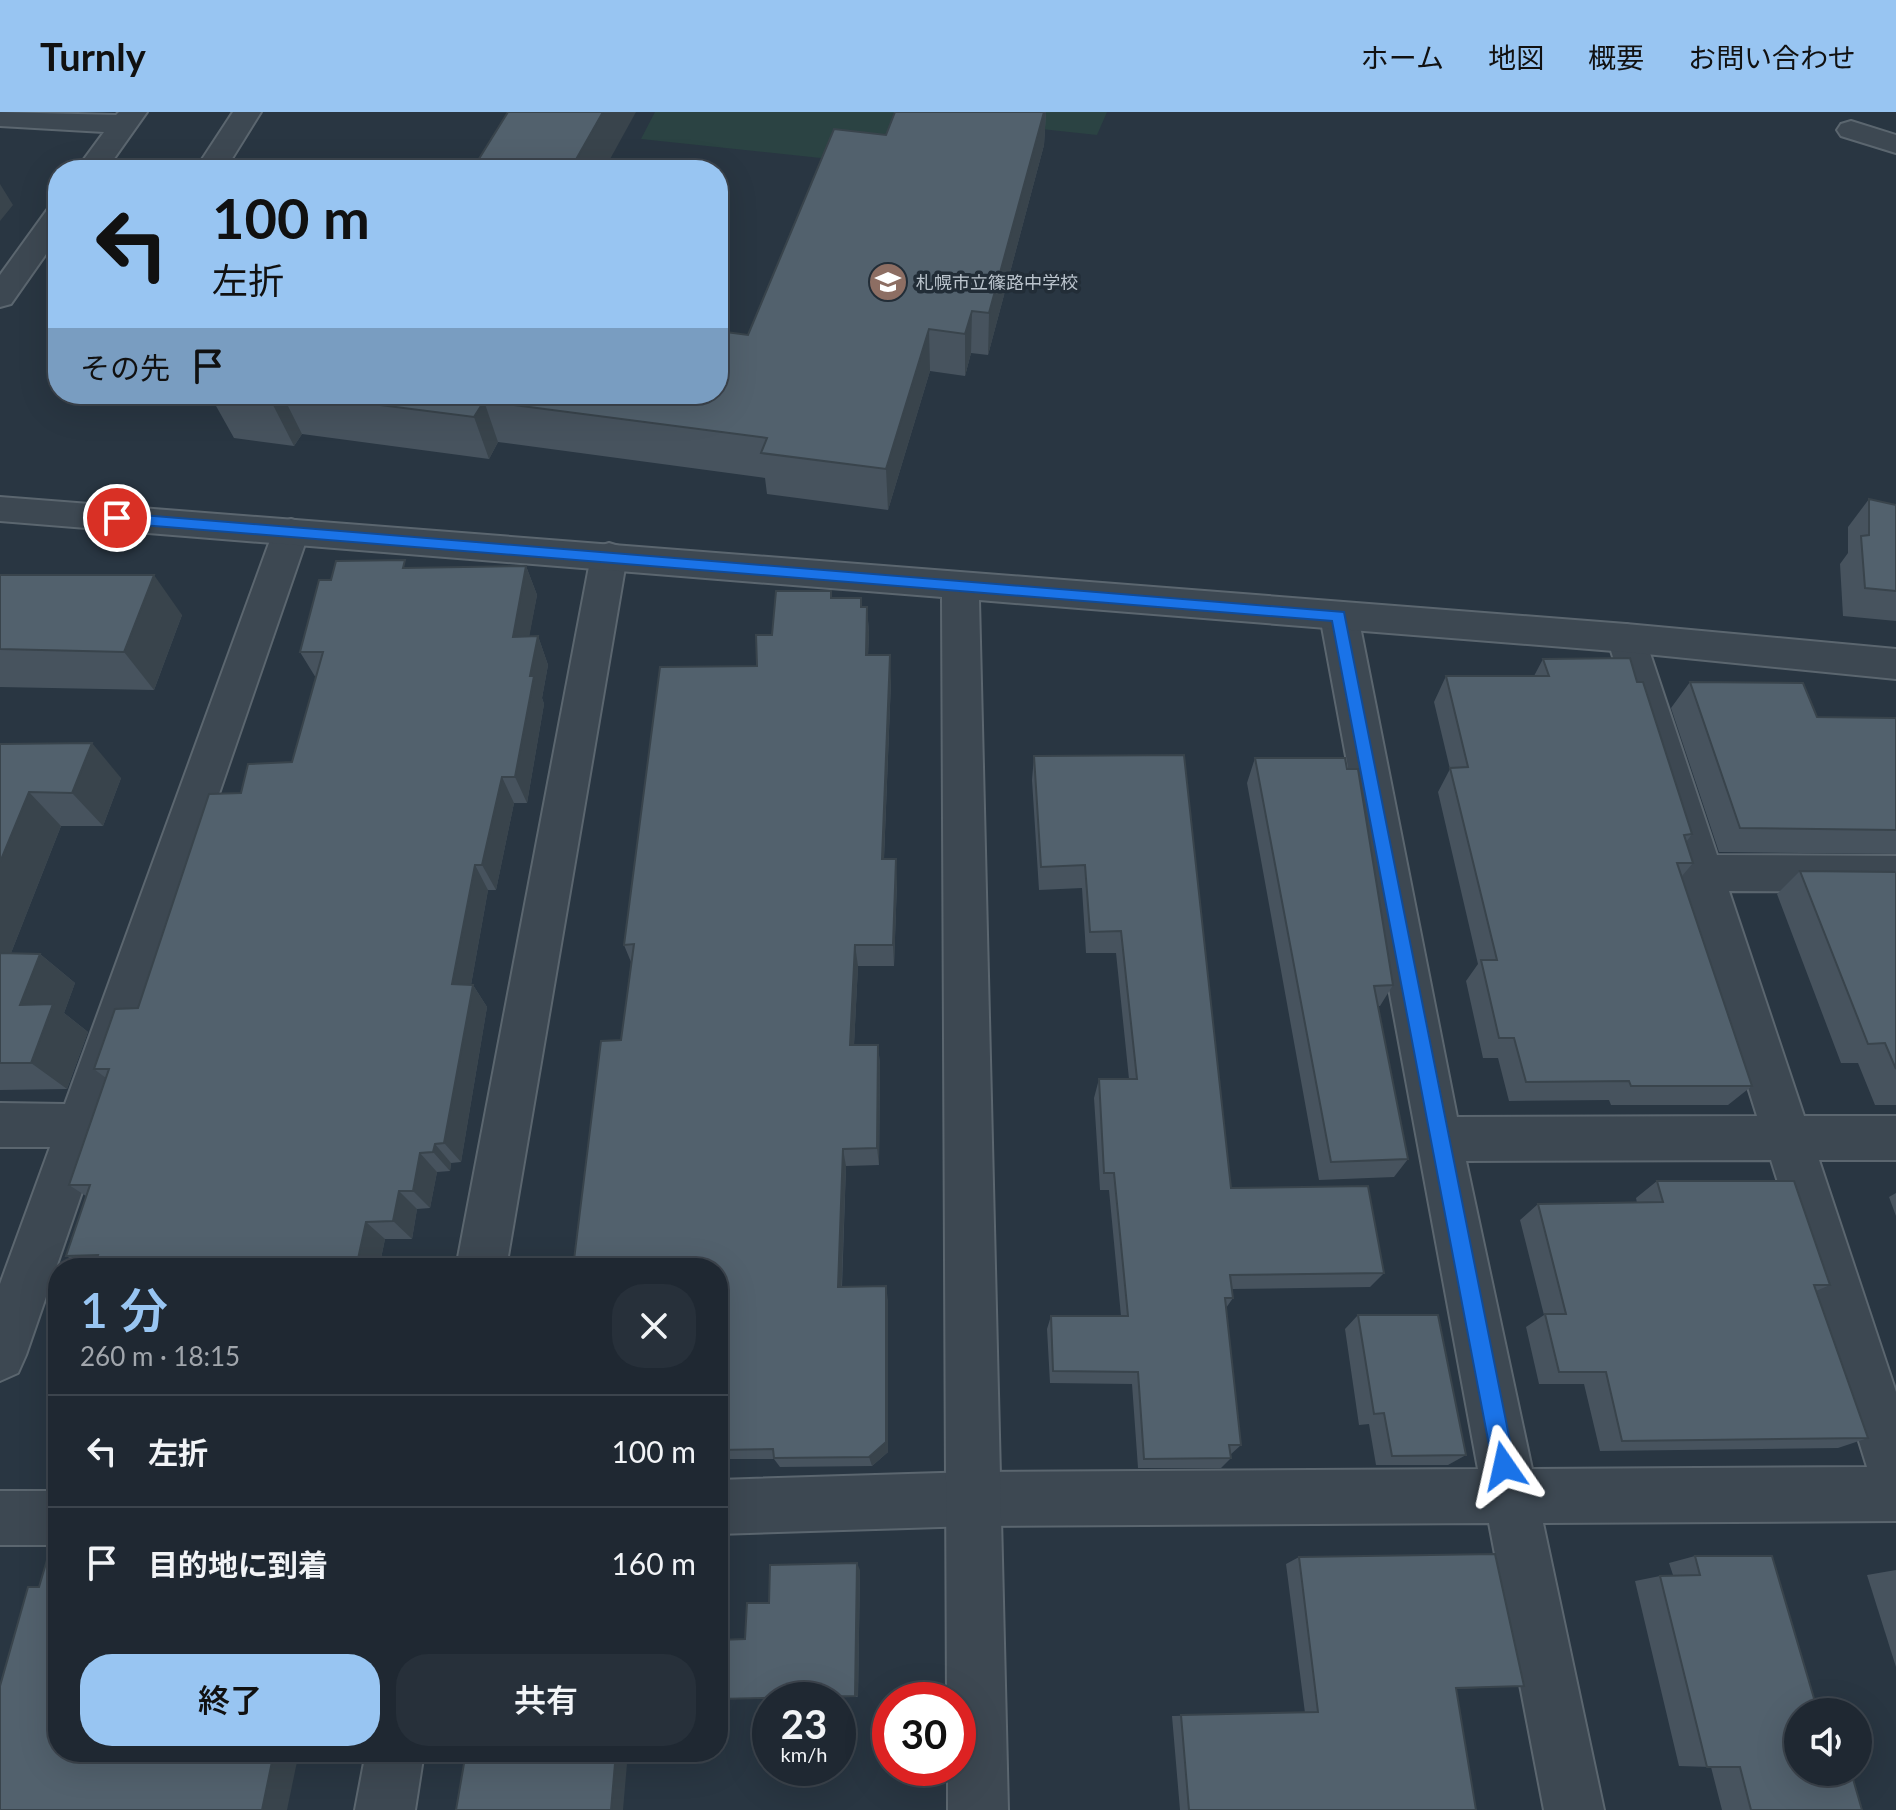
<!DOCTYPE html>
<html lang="ja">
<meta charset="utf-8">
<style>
:root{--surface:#1f2832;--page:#27303a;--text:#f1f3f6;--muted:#a1a6ac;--line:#3c444d;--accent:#98c5f2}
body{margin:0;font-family:Lato,"Noto Sans JP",sans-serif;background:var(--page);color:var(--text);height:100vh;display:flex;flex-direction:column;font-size:30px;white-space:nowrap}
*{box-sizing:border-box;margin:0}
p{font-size:26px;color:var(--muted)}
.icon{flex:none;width:44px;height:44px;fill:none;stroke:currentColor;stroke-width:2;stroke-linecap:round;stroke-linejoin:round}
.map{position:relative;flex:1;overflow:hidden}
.details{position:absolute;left:48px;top:1146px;width:680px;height:504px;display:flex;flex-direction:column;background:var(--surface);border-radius:32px;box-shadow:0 8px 32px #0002,0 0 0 2px var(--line)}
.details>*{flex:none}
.guide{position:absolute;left:48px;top:48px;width:680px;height:244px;border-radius:32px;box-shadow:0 8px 32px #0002,0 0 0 2px var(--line);background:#98c5f2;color:#111;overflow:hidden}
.controls{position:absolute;left:1784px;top:1586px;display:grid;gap:16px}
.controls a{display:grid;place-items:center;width:88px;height:88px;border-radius:50%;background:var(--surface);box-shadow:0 8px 32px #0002,0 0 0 2px var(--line);font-size:40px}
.speed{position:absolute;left:752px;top:1570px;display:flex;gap:16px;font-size:40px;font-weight:700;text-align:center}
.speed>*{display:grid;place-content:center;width:104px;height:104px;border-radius:50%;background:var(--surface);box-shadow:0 8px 32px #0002,0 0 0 2px var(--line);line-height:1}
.speed small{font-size:20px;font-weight:400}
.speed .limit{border:12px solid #d22;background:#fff;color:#111}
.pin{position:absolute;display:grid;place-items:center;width:68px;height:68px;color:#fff;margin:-34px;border:4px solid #fff;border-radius:50%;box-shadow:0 2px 8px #0007}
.me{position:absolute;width:88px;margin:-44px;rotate:349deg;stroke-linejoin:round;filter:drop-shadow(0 0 6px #0008)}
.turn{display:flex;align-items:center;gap:28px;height:168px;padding:0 32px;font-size:36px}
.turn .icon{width:104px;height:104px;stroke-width:2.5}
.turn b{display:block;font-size:56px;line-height:68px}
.then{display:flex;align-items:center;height:76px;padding:0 32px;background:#0003;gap:16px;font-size:30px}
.round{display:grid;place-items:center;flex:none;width:84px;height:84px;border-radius:32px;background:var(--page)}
.headline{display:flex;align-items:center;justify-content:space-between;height:136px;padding:0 32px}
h1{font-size:48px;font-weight:600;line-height:60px;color:var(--accent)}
.primary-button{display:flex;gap:16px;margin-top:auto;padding:16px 32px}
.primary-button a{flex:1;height:92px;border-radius:32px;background:var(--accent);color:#111;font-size:32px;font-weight:600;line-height:92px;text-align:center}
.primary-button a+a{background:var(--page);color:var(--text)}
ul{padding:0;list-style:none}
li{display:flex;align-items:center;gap:24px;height:112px;padding:0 32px;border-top:2px solid var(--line)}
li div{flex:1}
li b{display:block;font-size:30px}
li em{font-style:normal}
header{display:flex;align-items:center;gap:48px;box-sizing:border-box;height:112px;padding:0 40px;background:var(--accent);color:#111}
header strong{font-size:38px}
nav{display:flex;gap:44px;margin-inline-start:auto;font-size:28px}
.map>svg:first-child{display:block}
</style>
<header>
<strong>Turnly</strong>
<nav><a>ホーム</a><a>地図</a><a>概要</a><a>お問い合わせ</a></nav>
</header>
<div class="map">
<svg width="1896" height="1698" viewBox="0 0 1896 1698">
<rect width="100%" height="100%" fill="#293642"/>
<path fill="#2b4343" d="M655 0H1107L1097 23 895 1 877 52 641 27Z"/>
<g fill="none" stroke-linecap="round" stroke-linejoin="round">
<g stroke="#5b666f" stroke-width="4">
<g id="minor">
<path d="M0 0 116 3 119 0H147L106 58H76L104 20 0 14Z"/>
<path d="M233 0H261L225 58H195Z"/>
<path d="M1851 9 1896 23V41L1841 24 1837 18 1841 12Z"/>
<path d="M58 95V125L11 192 0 195V163L47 98Z"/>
<path d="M291 407 304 411 309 420 26 1243 18 1261 0 1269V1172L50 1035H0V991L65 992 273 420 278 411Z"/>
<path d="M609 431 622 435 627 444 506 1156H456L591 444 596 435Z"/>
<path d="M1339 490 1352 494 1358 504 1457 1005 1757 1004 1607 526 1613 516 1626 512 1639 516 1645 526 1717 743 1896 744V780L1729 779 1804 1004H1896V1048H1819L1896 1280V1409L1543 1411 1604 1698H1544L1489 1411 973 1414 718 1422V1368L973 1360 1478 1357 1320 504 1326 494ZM1771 1048 1867 1355 1532 1357 1466 1049Z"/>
<rect x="0" y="1379" width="58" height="54"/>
<path d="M366 1640H424L415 1698H355Z"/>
</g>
</g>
<g stroke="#5b666f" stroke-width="4">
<path id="tertiary" d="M0 385 1626 512 1896 537V567L1626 540 979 488 1008 1698H948V1656H958V1588H947L942 485 0 409Z"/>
</g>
<use href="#minor" fill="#3d4852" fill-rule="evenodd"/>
<use href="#tertiary" fill="#3d4852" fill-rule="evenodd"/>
</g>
<g fill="#47535e">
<path d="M895 0H1046L1044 33 988 243 971 241 965 264 930 259 888 398 767 382 765 366 498 330 489 347 302 322 294 334 234 326 211 285 213 282H718L748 223 886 23Z"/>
<path d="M1869 387 1896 393V509L1843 504 1840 452 1848 441V415Z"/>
<path d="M526 454 537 483 529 524H538L548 553 542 586 544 592 527 691H514L496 778H488L471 873H473L487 895 461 1050 451 1051 450 1059 437 1060 430 1096 417 1097 412 1127H385L379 1156H88L66 1144 86 1084 69 1073 106 966 94 957 138 896 241 681 292 650 316 566 300 540 331 468 408 456Z"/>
<path d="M0 463 182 503 154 578 0 575Z"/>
<path d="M831 479 832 486 862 495H867L869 521 868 543 891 569 884 747 897 770 894 854H858L854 933H878L880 953 879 1053 846 1054 842 1175 888 1188V1340L872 1354 780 1355 774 1347H718V1156L621 928 631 850 624 833 772 523Z"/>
<path d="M1543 547 1692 722 1686 730 1693 751 1682 764 1752 974 1728 993H1611L1609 988 1509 989 1498 946H1483L1466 869 1478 852 1438 680 1450 657 1434 590 1446 564H1534Z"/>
<path d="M1690 570 1817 605 1896 606V742L1719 740 1671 596Z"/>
<path d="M0 632 121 666 103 714H61L11 841 40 842 75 871 64 901 88 920 67 977 0 978Z"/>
<path d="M1184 643 1231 1076 1384 1161 1370 1175 1232 1177 1233 1186 1226 1196 1241 1333 1230 1343 1231 1346 1221 1356H1138L1132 1272 1050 1271 1047 1217 1051 1204H1121L1109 1078H1100L1094 986 1099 967H1129L1116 841H1086L1082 776 1039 778 1032 668 1034 644Z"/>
<path d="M1255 646 1393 873 1380 894H1378L1408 1047 1394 1065 1319 1068 1247 671Z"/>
<path d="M1800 759 1896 760V993H1875L1858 951H1841L1777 782Z"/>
<path d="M1657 1069 1830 1173 1816 1179 1868 1326 1838 1336 1600 1339 1584 1272H1539L1526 1215 1544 1203 1520 1108 1538 1092 1637 1091 1636 1086Z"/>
<path d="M1896 1081V1104L1889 1085Z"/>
<path d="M1358 1203 1466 1343 1448 1353H1376L1369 1312 1359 1313 1345 1217Z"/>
<path d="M1695 1444 1798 1600 1862 1698H1722L1711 1655 1679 1654 1635 1469 1660 1464 1673 1463 1669 1451Z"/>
<path d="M1299 1445 1524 1574 1456 1577 1476 1698H1180L1172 1604 1305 1601 1286 1452Z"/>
<path d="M860 1458 858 1585 718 1587V1528L745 1527 769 1491Z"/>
<path d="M1896 1458V1555L1867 1463Z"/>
</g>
<g fill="#39444c">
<path d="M603 0H636L604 58H570Z"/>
<path d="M1044 0H1046L1044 33 988 243 989 201Z"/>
<path d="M0 72 13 93 0 109Z"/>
<path d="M972 199 971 241 965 264V222Z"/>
<path d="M929 217 930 259 888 398 886 357Z"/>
<path d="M280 282H282L302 322 294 334 273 293Z"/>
<path d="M484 289 498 330 489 347 474 305Z"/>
<path d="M526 454 537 483 524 553 513 525Z"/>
<path d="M154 463 182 503 154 578 124 540Z"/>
<path d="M867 495 869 521 867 569 866 543Z"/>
<path d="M538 524 548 553 542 586 544 592 527 691 515 665 530 564Z"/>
<path d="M890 543 891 569 883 770 882 747Z"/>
<path d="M92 631 121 666 103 714 72 681Z"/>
<path d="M502 665 514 691 496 778 482 753Z"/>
<path d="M29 680 61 714 0 869V750Z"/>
<path d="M896 747 897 770 894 854 893 833Z"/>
<path d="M475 753 488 778 467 895 452 872Z"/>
<path d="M855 833 858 854 853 953 850 933Z"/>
<path d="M40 842 75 871 64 901 88 920 67 977 31 951 20 893Z"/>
<path d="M473 873 487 895 461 1050 444 1031Z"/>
<path d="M878 933 880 953 879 1053 877 1036Z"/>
<path d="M435 1032 451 1051 450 1059 433 1040Z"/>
<path d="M843 1037 846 1054 841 1189 838 1175Z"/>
<path d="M420 1041 437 1060 430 1096 413 1079Z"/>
<path d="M399 1079 417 1097 412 1127 393 1109Z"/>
<path d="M366 1110 385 1127 379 1156H356Z"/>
<path d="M886 1174 888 1188V1340L872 1354 869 1345Z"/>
<path d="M857 1451 860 1458 858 1585 855 1584Z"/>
<path d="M96 1640H127V1642L95 1643Z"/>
<path d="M274 1640H299L287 1698H262Z"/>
<path d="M616 1640H628L623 1698H611Z"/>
</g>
<g fill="#52616d" stroke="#39444c" stroke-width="2">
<path d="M508 0H603L570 58H472Z"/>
<path d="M895 0H1044L989 201 972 199 965 222 929 217 886 357 761 341 767 326 484 289 474 305 294 282H718V219L748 223 834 17 886 23Z"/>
<path d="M213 282H280L273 293 211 285Z"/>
<path d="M1869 387 1896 393V479L1865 476 1861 424 1869 423Z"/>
<path d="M405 448 403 456 526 454 513 525 538 524 530 564H534L515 665H502L482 753H475L452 872 473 873 444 1031 435 1032 433 1040 420 1041 413 1079H399L393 1109 366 1110 356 1156H94L98 1143 66 1144 90 1073H69L109 957H94L115 897 138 896 209 682 241 681 248 652 292 650 323 540H300L319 468H331L336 449Z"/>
<path d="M0 463H154L124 540 0 537Z"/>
<path d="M776 479H831V486H861V495H867L866 543H890L882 747H896L893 833H855L850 933H878L877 1036 843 1037 838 1175 886 1174V1330L869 1345 774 1346 773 1337 718 1338V1156H573L601 929 621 928 634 832 624 833 660 555 757 554 756 523H772Z"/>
<path d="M1630 546 1637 570H1643L1692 722 1684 723 1693 751H1677L1752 974H1631L1629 969 1526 970 1514 926H1499L1481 848H1497L1450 656 1468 655 1446 564H1549L1543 547Z"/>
<path d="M1690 570 1803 571 1817 605 1896 606V718L1740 716Z"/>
<path d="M92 631 72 681 29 680 0 750V632Z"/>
<path d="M1184 643 1231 1076 1368 1074 1384 1161 1230 1163 1233 1186H1225L1241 1333H1229L1231 1346 1144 1347 1138 1260 1053 1259 1051 1204H1128L1114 1061H1104L1099 967H1137L1121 819 1090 820 1085 753 1041 755 1034 644Z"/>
<path d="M1255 646H1345L1347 657H1358L1393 873 1374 874 1408 1047 1331 1050Z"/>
<path d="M1800 759 1896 760V957L1885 931 1868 932Z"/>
<path d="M0 841 40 842 20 893 53 892 31 951H0Z"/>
<path d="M1657 1069H1794L1830 1173H1814L1868 1326 1622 1329 1606 1260H1559L1545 1202H1566L1538 1092 1663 1090Z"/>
<path d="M1358 1203H1438L1466 1343 1392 1344 1384 1301 1374 1302Z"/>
<path d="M1495 1442 1524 1574 1456 1576 1476 1698H1189L1181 1603 1318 1600 1299 1445Z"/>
<path d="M1695 1444H1772L1818 1600H1798V1660H1851L1862 1698H1751L1740 1655H1707L1660 1464 1700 1463Z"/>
<path d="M47 1448H58V1640H96L95 1643H211V1640H274L262 1698H0V1574L28 1475H39Z"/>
<path d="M857 1451 855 1584 718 1587V1528L745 1527 747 1491H769L770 1453Z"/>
<path d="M466 1640H616L611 1698H456Z"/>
</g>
<path fill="#1a73e8" stroke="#114b97" stroke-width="2" d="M117 401 1344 500 1515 1354 1512 1362 1504 1365 1496 1362 1493 1354 1332 509 117 411 109 406Z"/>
<defs>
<g id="school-disc" transform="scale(2)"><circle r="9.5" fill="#8d6e63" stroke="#222d37"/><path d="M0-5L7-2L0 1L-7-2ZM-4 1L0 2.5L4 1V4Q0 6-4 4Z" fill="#fff"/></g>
</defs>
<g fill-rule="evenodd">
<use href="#school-disc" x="888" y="170"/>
</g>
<g text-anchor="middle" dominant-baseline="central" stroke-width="7" stroke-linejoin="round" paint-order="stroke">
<g font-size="18" fill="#bac3cc" stroke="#222d37" text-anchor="start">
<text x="916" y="170">札幌市立篠路中学校</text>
</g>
</g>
</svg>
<div class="controls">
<a><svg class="icon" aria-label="sound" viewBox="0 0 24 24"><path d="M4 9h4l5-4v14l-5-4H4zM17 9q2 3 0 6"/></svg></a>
</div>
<div class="speed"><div>23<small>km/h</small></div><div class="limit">30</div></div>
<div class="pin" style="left:117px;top:406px;background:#d93025"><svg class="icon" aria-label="arrive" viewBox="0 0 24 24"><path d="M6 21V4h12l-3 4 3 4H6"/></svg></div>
<svg class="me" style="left:1504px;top:1354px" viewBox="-20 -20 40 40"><path d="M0-17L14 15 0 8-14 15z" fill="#1a73e8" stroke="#fff" stroke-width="4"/></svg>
<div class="guide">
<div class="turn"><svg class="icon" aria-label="left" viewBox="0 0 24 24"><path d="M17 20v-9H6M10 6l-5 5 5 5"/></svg><div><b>100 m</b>左折</div></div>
<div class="then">その先<svg class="icon" aria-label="arrive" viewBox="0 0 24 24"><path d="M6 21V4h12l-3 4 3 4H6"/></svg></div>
</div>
<section class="details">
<div class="headline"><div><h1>1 分</h1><p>260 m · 18:15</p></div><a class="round"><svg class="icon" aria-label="close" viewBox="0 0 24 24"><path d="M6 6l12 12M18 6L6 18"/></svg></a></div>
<ul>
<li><svg class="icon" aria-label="left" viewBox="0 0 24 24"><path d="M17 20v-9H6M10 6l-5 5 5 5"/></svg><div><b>左折</b></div><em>100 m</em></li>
<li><svg class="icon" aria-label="arrive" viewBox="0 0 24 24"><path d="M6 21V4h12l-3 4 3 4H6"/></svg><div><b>目的地に到着</b></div><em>160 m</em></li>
</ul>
<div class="primary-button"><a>終了</a><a>共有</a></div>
</section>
</div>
